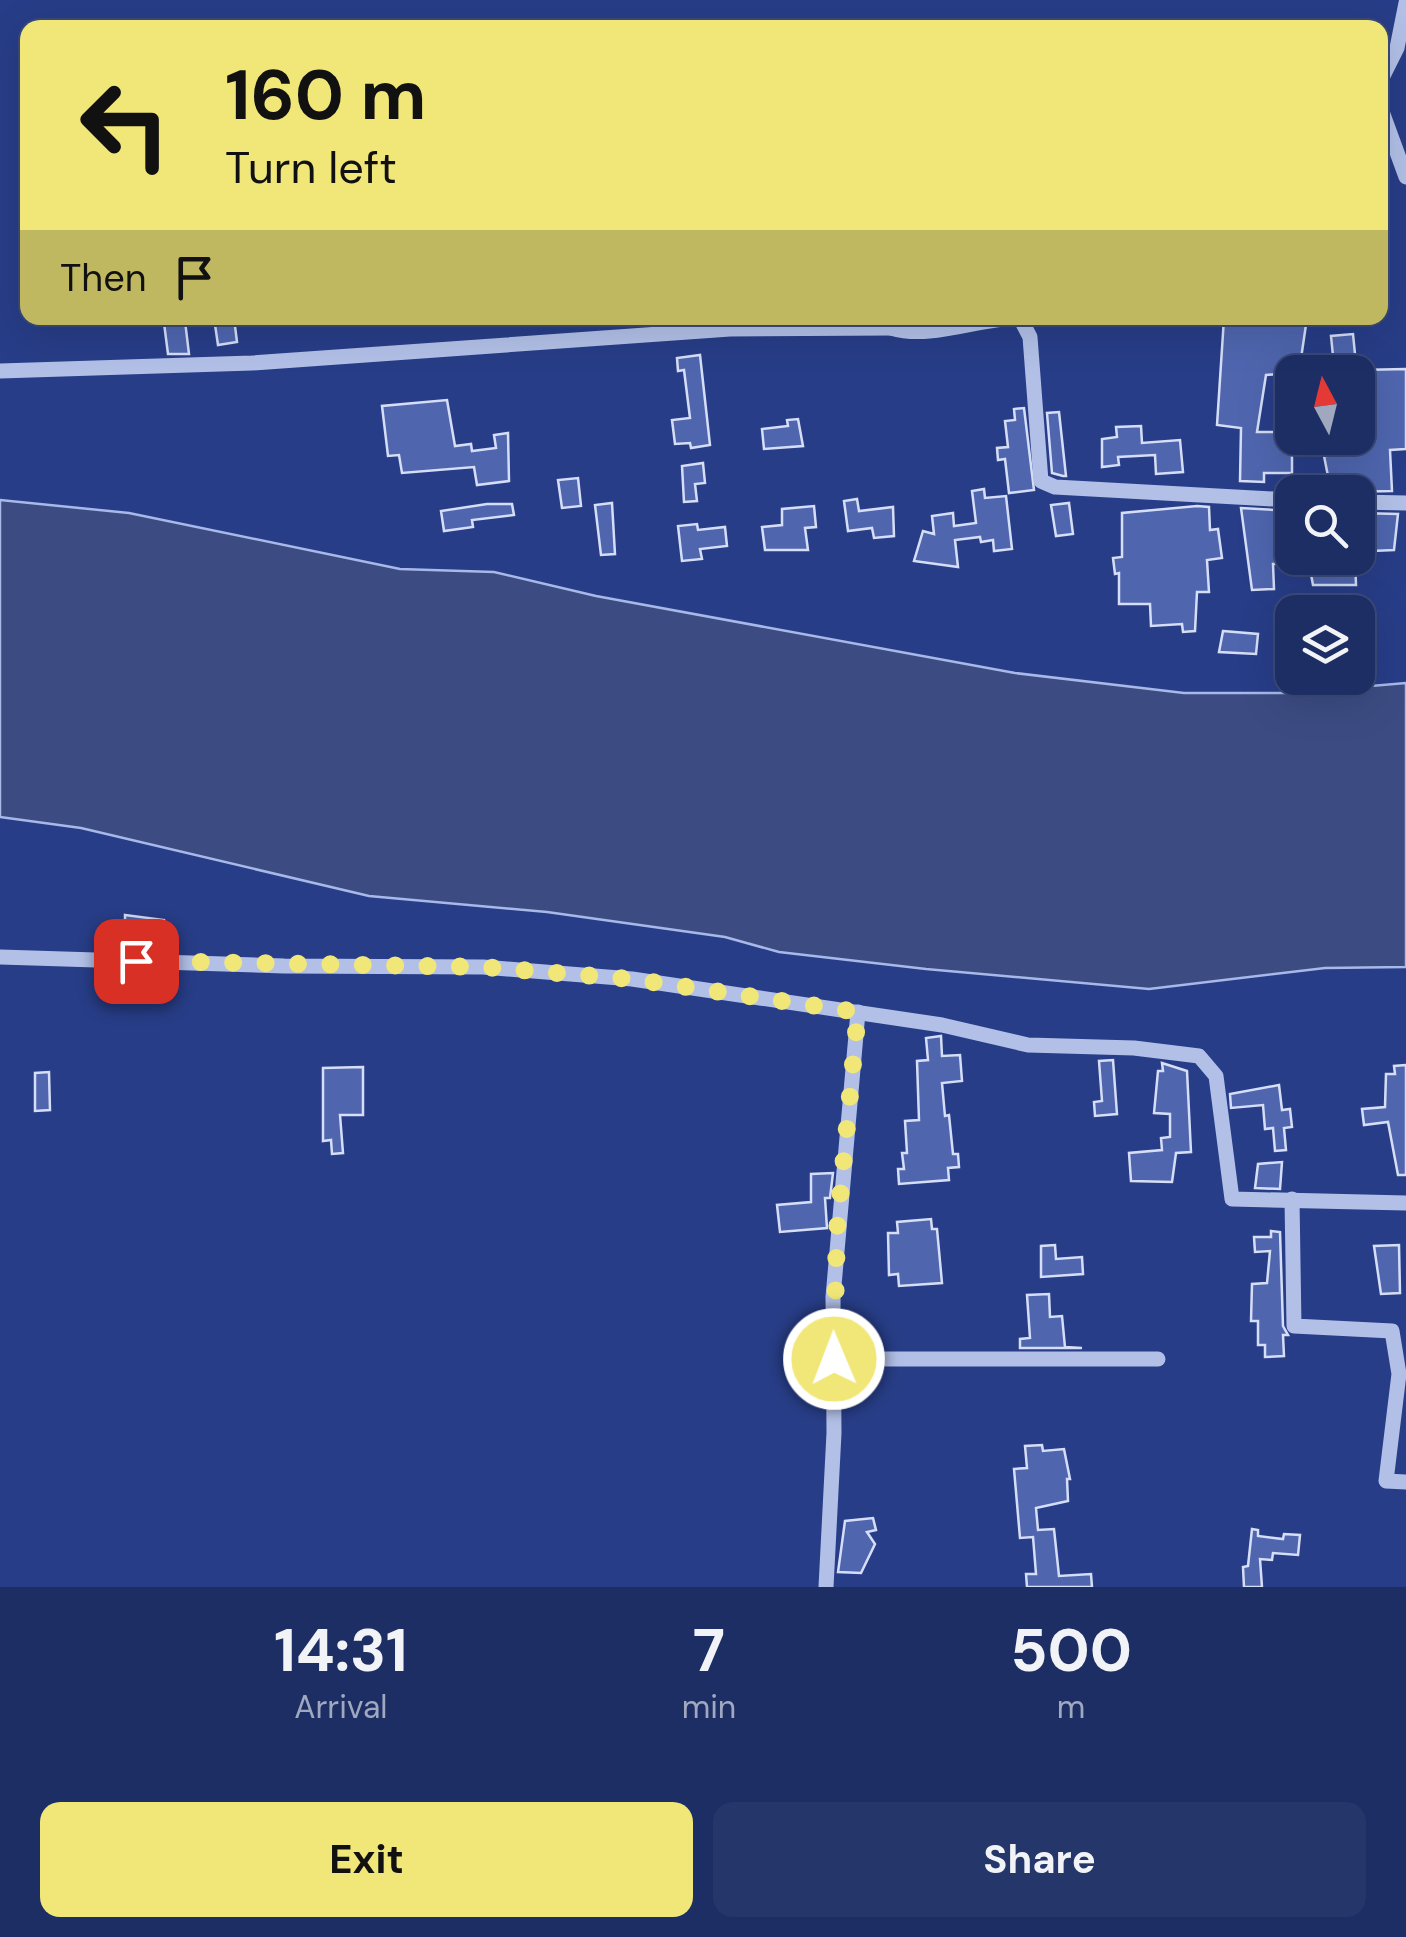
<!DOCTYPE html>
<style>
:root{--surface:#1d2e65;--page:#25366b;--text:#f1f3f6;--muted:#a0a8bf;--line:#3b4a79;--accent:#f1e778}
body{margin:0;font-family:"DM Sans",sans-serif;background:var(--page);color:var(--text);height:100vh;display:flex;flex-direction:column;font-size:38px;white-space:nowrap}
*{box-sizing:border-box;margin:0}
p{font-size:32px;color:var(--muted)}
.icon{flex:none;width:55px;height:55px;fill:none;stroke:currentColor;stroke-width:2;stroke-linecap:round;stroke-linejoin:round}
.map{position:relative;height:1587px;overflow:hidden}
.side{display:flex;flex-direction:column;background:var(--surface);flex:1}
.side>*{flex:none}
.top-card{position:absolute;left:20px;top:20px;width:1368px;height:305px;border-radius:20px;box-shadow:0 10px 40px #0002,0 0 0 2px var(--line);background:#f1e778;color:#111;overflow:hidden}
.needle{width:65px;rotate:353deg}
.tools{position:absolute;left:1275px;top:355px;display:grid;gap:20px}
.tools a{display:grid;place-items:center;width:100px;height:100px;border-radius:20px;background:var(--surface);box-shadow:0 10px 40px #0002,0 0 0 2px var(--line);font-size:50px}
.pin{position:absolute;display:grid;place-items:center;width:85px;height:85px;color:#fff;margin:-42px;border-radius:20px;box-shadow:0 5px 15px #0006}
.me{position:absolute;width:110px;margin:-55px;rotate:359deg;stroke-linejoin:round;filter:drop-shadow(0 0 8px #0008)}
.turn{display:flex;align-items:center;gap:35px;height:210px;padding:0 40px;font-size:45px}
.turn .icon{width:130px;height:130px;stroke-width:2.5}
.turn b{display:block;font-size:70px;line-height:85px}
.then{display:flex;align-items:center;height:95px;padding:0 40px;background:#0003;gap:20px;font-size:38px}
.eta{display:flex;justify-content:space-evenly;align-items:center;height:170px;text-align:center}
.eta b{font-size:60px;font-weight:700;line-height:70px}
.button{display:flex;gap:20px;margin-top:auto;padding:20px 40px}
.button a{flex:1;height:115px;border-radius:20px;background:var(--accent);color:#111;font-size:40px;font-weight:700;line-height:115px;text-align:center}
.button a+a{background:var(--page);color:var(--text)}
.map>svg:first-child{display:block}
</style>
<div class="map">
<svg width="1406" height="1587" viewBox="0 0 1406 1587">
<rect width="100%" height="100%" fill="#273d87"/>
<path fill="#3c4c83" stroke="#a7b8e9" stroke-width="2.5" d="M0 500 129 513 400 569 494 572 596 596 1015 673 1184 693H1289L1406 683V967L1325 968 1149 989 926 969 779 952 725 937 547 912 369 896 81 828 0 817Z"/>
<g fill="#4f66af" stroke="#d6def7" stroke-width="2.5">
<path d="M214 318H234L237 342 218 345Z"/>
<path d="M1224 318H1307L1299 372 1266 375 1257 432H1292V473H1264V482L1240 481 1241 428 1217 425Z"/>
<path d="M185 321 189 354H168L164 323Z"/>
<path d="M1353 334 1356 364 1334 366 1331 336Z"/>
<path d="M700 355 710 445 691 448 690 443 675 444 672 420 690 418 684 370 678 371 677 358Z"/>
<path d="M1406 369V449L1390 450 1392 491 1347 492 1346 483 1329 481 1324 456 1345 455V438H1358L1360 370Z"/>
<path d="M447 400 455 446 471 444 472 451 496 448 494 435 508 433 509 481 477 485 474 467 402 473 399 455 388 456 382 406Z"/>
<path d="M1024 408 1034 490 1009 493 1005 459 998 460 997 448 1008 447 1005 421 1015 420 1014 409Z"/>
<path d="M1059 412 1066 476H1063L1052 473 1047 413Z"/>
<path d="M798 419 803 446 764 449 762 429 788 426 787 420Z"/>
<path d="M1141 426 1142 443 1180 440 1183 472 1156 474 1155 455 1118 457 1119 465 1102 467V439L1117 437 1116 427Z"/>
<path d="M703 463 705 483 695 484 697 501 684 502 682 466Z"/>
<path d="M578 478 581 506 562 508 558 480Z"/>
<path d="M984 489 985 498 1006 496 1012 549 994 551 993 540 981 542 980 537 955 540 958 567 914 561 923 531 934 534 932 516 953 513 954 526 976 523 972 491Z"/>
<path d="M857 499 859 511 893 507 894 536 874 538 872 528 848 531 844 501Z"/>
<path d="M612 503 615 554 601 555 595 505Z"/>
<path d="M1069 503 1073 534 1056 536 1051 505Z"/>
<path d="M487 504H512L514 515 472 520 473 527 444 531 441 511Z"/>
<path d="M814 506 816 527 805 528 808 550H765L762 527 782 525V509Z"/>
<path d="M1197 506 1209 507 1210 530 1218 529 1222 558 1207 560 1209 592H1197L1195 631 1183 632 1182 624 1151 626 1150 604H1119V573L1115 574 1113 558 1122 557V513Z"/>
<path d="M1241 508 1292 511V563L1273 564 1274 589 1252 590Z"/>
<path d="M1358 513 1398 514 1394 550 1372 551V563L1358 564Z"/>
<path d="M697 524 698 530 725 527 727 546 700 549 702 559 682 561 678 526Z"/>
<path d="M1308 558H1355L1356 585H1313Z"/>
<path d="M1223 631 1258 634 1256 654 1219 652Z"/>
<path d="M125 915 164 920 163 949 125 950Z"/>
<path d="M941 1036 942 1056 960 1055 962 1081 942 1083 945 1116 949 1115 953 1154H958L959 1167 948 1168 949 1180 899 1184 898 1169H904L902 1153H907L905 1121 919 1120 917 1061 928 1060 926 1038Z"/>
<path d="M1113 1060 1117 1114 1095 1116 1094 1102 1102 1101 1099 1061Z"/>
<path d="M1162 1063 1187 1071 1191 1152 1176 1153 1172 1182 1131 1181 1129 1153 1162 1150 1161 1138 1170 1137V1114L1154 1113 1158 1071H1163Z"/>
<path d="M1406 1065V1175H1398L1388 1122 1364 1125 1362 1109 1385 1107 1386 1074H1395L1394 1066Z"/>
<path d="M363 1067V1115H340L343 1153 332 1154 331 1140 323 1141V1068Z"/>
<path d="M49 1072 50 1110 35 1111V1073Z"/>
<path d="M1279 1085 1282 1110 1290 1109 1292 1127 1284 1128 1286 1150 1275 1151 1273 1128 1265 1129 1263 1105 1231 1108 1230 1094Z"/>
<path d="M1282 1162 1280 1189 1255 1188 1258 1164Z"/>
<path d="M833 1173 830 1198H825L827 1228 780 1232 777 1205 811 1202V1174Z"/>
<path d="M931 1219 932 1229H937L942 1283 899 1286 898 1274 889 1275 888 1233H898L897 1222Z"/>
<path d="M1271 1231 1280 1232 1283 1326 1288 1335H1283L1284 1356 1265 1357V1345H1258V1321H1251L1252 1284 1267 1283 1270 1251 1255 1252 1254 1237H1271Z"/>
<path d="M1055 1245 1056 1259 1082 1257 1083 1274 1041 1277V1246Z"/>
<path d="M1399 1245 1400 1293 1381 1294 1374 1246Z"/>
<path d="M1049 1294 1050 1317 1062 1316 1065 1347 1082 1348H1020V1339L1030 1338 1027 1295Z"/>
<path d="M1042 1445 1043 1451 1064 1449 1070 1479H1067L1068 1501 1036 1508 1038 1530 1054 1529 1059 1576 1091 1574 1092 1587H1027L1026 1574H1036L1033 1537 1020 1538 1014 1469 1027 1468 1025 1446Z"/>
<path d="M873 1518 876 1530 867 1532 875 1544 861 1573 838 1572 845 1521Z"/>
<path d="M1252 1529 1258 1530V1536L1283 1539 1284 1534 1300 1535 1298 1555 1273 1553 1272 1560 1260 1559 1262 1587H1244L1243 1567 1248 1566Z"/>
</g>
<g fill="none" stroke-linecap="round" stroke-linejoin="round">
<g stroke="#b2c0e8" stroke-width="15">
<path d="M1380 82 1397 48 1406 3"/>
<path d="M1380 106 1406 177"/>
<path d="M891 328C932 340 978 318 1020 318L1030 337 1041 481 1055 487 1292 500"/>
<path d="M0 371 252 363 730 329 891 328 893 318"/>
<path d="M1358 502 1406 503"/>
<path d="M0 957 284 966 483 967 632 979 942 1025 1028 1045 1134 1048 1199 1056 1216 1076 1232 1199 1406 1203"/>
<path d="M1292 1199 1294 1326 1392 1331 1399 1374 1386 1481 1406 1482"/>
<path d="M834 1359H1158"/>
<path d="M826 1587 834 1433 833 1297 858 1012"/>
</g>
</g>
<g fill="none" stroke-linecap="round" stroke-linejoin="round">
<path stroke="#f1e778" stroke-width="18" stroke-dasharray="0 32.4" d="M136 961 484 967 632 979 858 1012 837 1230 834 1359"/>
</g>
</svg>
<div class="tools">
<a><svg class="needle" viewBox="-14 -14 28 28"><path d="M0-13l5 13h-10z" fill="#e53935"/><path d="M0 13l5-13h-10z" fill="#a0a8bf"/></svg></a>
<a><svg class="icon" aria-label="search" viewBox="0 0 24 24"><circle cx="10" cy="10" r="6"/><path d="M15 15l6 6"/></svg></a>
<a><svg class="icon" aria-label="layers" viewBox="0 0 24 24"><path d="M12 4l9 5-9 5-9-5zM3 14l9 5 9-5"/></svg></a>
</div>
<div class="pin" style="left:136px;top:961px;background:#d93025"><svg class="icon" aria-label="arrive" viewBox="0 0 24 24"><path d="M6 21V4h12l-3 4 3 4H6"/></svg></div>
<svg class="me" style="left:834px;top:1359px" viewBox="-20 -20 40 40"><circle r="17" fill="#f1e778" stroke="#fff" stroke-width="3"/><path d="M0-11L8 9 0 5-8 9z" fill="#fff"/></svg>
<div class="top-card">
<div class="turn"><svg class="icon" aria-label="left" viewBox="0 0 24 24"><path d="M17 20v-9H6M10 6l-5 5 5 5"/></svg><div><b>160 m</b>Turn left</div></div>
<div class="then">Then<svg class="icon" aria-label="arrive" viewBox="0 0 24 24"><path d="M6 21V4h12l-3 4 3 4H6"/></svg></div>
</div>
</div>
<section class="side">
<div class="eta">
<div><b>14:31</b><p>Arrival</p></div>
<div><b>7</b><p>min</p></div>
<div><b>500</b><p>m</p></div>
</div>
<div class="button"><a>Exit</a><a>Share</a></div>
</section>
